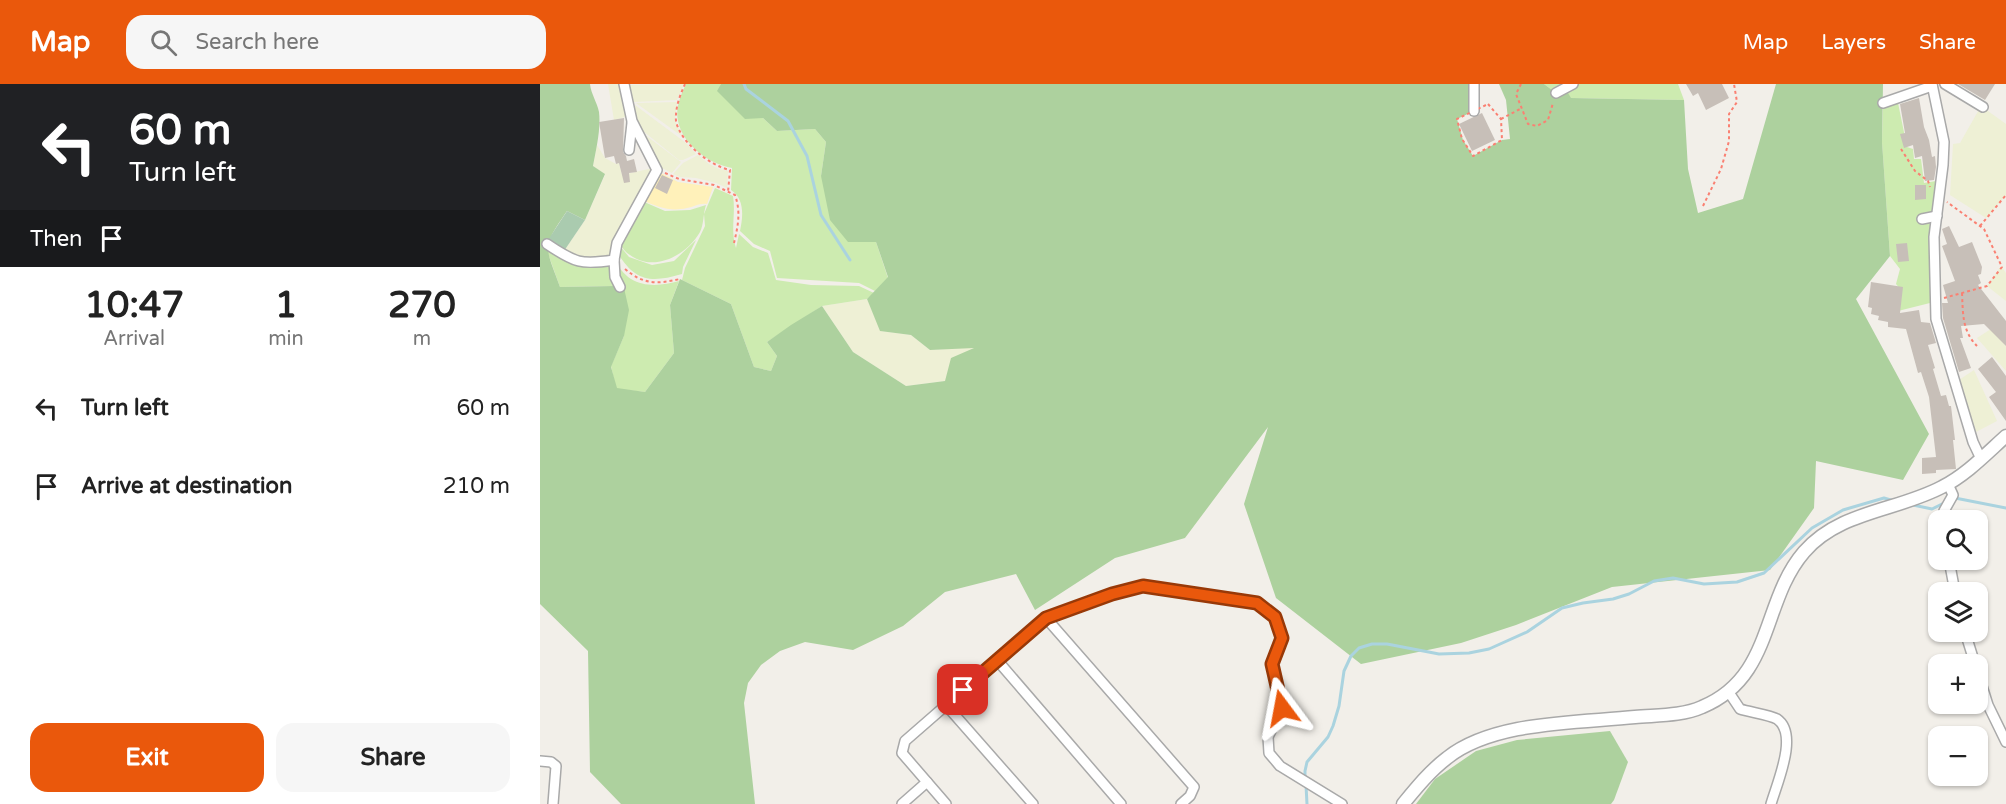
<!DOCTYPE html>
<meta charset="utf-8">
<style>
:root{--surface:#fff;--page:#f6f6f6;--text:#222;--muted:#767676;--accent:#ea580c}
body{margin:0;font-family:"Varela Round",sans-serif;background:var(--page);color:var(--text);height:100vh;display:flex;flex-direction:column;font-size:22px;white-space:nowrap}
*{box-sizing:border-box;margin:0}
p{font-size:20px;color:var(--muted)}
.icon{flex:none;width:33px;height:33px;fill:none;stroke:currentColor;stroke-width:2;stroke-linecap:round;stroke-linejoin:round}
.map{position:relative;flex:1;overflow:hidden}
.side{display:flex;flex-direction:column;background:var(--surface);width:540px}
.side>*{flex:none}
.top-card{background:#202124;color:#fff;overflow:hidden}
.tools{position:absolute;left:1388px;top:426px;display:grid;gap:12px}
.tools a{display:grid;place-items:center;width:60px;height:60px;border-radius:12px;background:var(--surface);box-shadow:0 2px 4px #0004;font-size:30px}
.pin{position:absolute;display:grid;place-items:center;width:51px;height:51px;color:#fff;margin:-26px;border-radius:12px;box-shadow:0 3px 9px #0006}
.me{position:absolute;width:66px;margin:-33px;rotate:347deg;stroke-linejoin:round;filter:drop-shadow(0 0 4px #0008)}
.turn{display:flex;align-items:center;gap:21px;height:126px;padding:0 30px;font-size:27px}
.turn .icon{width:78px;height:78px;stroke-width:2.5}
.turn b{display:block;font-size:42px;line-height:51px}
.then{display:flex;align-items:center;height:57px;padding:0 30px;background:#0003;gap:12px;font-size:22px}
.eta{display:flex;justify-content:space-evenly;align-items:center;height:102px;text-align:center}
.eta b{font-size:36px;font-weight:700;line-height:42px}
.action{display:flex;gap:12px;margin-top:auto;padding:12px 30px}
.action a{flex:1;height:69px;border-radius:18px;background:var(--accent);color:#fff;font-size:24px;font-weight:700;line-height:69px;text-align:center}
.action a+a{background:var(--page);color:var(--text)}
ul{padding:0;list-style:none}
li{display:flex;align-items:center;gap:18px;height:78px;padding:0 30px}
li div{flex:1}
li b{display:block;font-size:22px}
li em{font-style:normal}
header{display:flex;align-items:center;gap:36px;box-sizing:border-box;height:84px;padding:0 30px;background:var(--accent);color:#fff}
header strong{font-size:28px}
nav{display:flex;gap:33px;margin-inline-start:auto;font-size:21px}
.search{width:420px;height:54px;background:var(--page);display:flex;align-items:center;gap:15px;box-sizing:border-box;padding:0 21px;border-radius:18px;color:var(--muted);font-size:22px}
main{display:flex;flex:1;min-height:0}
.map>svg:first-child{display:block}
</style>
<header>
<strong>Map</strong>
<div class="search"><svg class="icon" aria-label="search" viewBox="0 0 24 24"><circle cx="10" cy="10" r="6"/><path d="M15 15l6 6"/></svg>Search here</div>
<nav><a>Map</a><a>Layers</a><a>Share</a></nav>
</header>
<main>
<section class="side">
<div class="top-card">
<div class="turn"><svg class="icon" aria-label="left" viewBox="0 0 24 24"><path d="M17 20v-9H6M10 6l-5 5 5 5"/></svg><div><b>60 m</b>Turn left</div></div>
<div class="then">Then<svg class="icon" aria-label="arrive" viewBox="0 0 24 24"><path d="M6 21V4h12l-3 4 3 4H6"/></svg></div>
</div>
<div class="eta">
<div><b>10:47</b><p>Arrival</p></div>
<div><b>1</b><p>min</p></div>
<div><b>270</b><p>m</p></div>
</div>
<ul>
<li><svg class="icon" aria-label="left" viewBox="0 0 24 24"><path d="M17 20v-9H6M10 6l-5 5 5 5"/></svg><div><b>Turn left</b></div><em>60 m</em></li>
<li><svg class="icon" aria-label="arrive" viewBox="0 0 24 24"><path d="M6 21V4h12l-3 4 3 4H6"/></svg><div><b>Arrive at destination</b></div><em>210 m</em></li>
</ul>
<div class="action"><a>Exit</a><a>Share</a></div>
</section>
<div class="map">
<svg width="1466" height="720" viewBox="0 0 1466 720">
<rect width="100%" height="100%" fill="#f2efe9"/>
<g fill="#eef0d5">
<path d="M68 0H81L87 25 85 33 74 36Z"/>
<path d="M144 0 137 16 94 18 90 14 87 1Z"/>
<path d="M91 18 146 59 156 70 143 76H139L98 43Z"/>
<path d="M137 18 135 37 143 53 96 19Z"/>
<path d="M1441 22 1466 40V111L1446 134 1410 111 1413 60 1420 59Z"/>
<path d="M100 47 141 78 132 89 120 83Z"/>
<path d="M57 61 65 74 76 80 79 79 82 91 113 84 76 157 69 175 50 177 24 167 45 136 65 91 53 82Z"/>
<path d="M158 71 169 80 179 85 188 87 187 104 176 99 156 94 140 93 133 90 143 79Z"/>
<path d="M1461 182 1466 189V217L1447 202Z"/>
<path d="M327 215 341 247 371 251 390 266 436 263 405 297 366 302 313 268 282 222Z"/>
<path d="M1451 245 1466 262V287L1437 254Z"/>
<path d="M1434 286 1457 337 1436 348 1419 296Z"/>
</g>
<g fill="#cdebb0">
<path d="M146 0H181L178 7 223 34 237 47 275 45 286 58 281 92 336 158 348 194 335 207 319 199 237 194 230 167 214 160 200 147C203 133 205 115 191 106L192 84C169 80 143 61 138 37 135 25 141 10 146 0Z"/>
<path d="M1004 0H1138L1144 16 1031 14 1016 9Z"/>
<path d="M1357 14 1367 63 1373 65 1374 75H1381L1384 99 1402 96 1394 153 1396 209 1391 210 1390 219 1358 227 1362 207 1356 200 1360 185 1350 172 1342 58 1343 19Z"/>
<path d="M175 104 193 112C196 130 190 147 196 164L199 150 213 163 228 169 236 196 271 201 319 202 334 209 327 215 282 222 227 258 237 272 231 287 214 283 191 220 142 196 145 184 165 142 164 130Z"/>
<path d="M102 117 125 127 150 126 166 121C163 130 164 140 160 148 147 171 114 189 90 171 86 169 83 164 80 161Z"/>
<path d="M156 156 143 183 142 190C111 199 95 198 77 168L80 162 89 173 112 181 134 177Z"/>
<path d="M6 164 19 172 46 183 71 179 74 202 20 203Z"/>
<path d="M77 181C81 186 86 192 91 195 106 204 124 201 139 197L130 221 134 269 105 308 76 305 71 282 84 252Z"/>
</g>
<g fill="#add19e">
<path d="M0 0H50C51 10 57 18 59 28 61 46 56 65 53 82L65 90 45 136 27 127C1 165 5 161 20 203L74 202 84 204 89 226 84 252 71 283 77 304 105 308 134 269 130 221 140 195 191 220 214 283 231 287 237 272 227 258 251 241 282 222 313 268 366 302 405 297 411 274 434 264 390 266 371 251 340 247 327 215 348 193 336 158H308L290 136 281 92 286 58 275 45 237 47 223 34 205 35 177 7 181 0H934V27L917 35 923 56 933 72 962 56 970 55 966 16 959 0H1004L1016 9 1025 4 1031 14 1144 16 1148 85 1158 129 1203 115 1236 0H1343L1342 58 1350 172 1316 215 1389 350 1363 396 1276 377 1274 424 1230 486 1072 503 976 541 921 559 821 580 736 514 704 420 728 343 645 454 575 474 495 526 476 490 405 508 363 542 313 566 265 558 240 567 221 581 208 599 204 619 215 720H81L50 688 48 567 0 520Z"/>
<path d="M1070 647 1088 678 1074 716 1071 720H876L895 695 936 667 977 656Z"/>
</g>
<path fill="#fff1ba" d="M119 88 138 98 173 103 167 120C159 119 154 123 147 124 130 128 118 123 102 116Z"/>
<path fill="#aacbaf" d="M27 127 45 136 24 167 8 156Z"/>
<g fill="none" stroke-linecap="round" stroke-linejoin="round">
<g stroke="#aad3df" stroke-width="3">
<path d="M204 0 206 5 248 37 267 72 281 131 310 176"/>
<path d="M1415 414 1466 424"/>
<path d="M1373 421 1392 425 1406 418"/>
<path d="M765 695V687L767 678 788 653 793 642 799 622 804 587 811 572 819 564 832 560H847L899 570 929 569 949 565 987 548 1022 524 1043 519 1073 515 1089 510 1114 497 1133 494 1164 500 1197 498 1224 489 1272 444 1303 426 1344 414 1354 417"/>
<path d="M766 701 767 720"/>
</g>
</g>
<g fill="#c7bfb8">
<path d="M1146 0H1182L1189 14 1166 26 1158 9 1153 12Z"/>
<path d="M1418 0H1455L1445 16Z"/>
<path d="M1379 14 1384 43 1389 56 1392 73 1395 72 1396 83 1394 96 1385 97 1382 72 1375 74 1373 61 1364 64 1360 50 1365 49 1360 20Z"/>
<path d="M942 29 955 56 932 67 919 40Z"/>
<path d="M84 34 83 68 86 72 87 77 94 75 97 88 89 89 90 98 84 99 79 79 76 80 74 72 65 74 59 38Z"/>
<path d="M122 91 133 96 127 110 115 104Z"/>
<path d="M1375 101H1386V115L1375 116Z"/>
<path d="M1409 142 1419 163 1432 158 1442 183 1441 190 1438 191 1441 199 1438 201 1466 237V262L1444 240 1421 242 1423 254H1420L1431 284 1419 288 1403 234 1402 219H1408L1403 201 1415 197 1402 162 1407 160 1402 145Z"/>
<path d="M1367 159 1369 177 1358 178 1356 160Z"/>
<path d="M1331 198 1363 203 1360 229 1379 226 1381 238 1390 239 1396 259 1388 261 1395 284 1393 285 1401 312 1406 311 1409 322H1411L1415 356H1413L1416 385 1396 386V389L1382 390V374L1396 373 1389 313 1381 288 1378 289 1366 245 1348 243V238L1338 236 1339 232 1331 230 1332 224 1328 223Z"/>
<path d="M1452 273 1466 292V337L1449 313 1456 308 1438 285Z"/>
</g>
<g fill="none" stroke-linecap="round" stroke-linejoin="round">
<g stroke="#a9a9a9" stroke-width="12">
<g id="minor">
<path d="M1392 0 1404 58 1403 81 1394 153 1396 235 1433 358 1441 375"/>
<path d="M1405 0 1443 23"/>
<path d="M1016 9 1033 0"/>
<path d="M1343 19 1392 2"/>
<path d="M934 27V0"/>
<path d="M89 66 92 39"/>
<path d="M1382 135 1397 132"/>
<path d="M7 160C35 179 41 181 74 176L77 159 117 86 92 37 84 0"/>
<path d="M74 176 75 193 80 203"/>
<path d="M1403 436 1404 427 1413 411 1408 400"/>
<path d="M1409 476 1415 508"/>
<path d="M506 534 654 703 650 712 641 720"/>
<path d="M1425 548 1435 580"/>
<path d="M457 576 581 720"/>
<path d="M1437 586 1448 621 1466 658"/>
<path d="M1188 607 1200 625C1209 628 1230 631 1237 635 1259 650 1237 699 1231 720"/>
<path d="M406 621 493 720"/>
<path d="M0 677 11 678 16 682 13 720"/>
<path d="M362 720 387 698"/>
<path d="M406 720 362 669 365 657 506 534 572 510 603 502 717 519 735 533 742 554 732 580 742 623 728 653 729 669 740 682 802 720"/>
</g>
</g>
<g stroke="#a9a9a9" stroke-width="15">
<path id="tertiary" d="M863 720C877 703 890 687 907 674 953 637 1038 639 1095 633 1116 631 1142 632 1162 623 1234 593 1221 518 1264 468 1299 427 1357 427 1402 403 1426 391 1446 370 1466 352"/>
</g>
<g stroke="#fa8072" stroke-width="2" stroke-dasharray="3 3" stroke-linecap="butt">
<path d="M145 0C140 11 135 24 136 37 140 58 170 82 190 86L188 108"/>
<path d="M981 0 976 10 988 40 997 42 1008 36 1013 19"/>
<path d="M948 20 961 35 962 56 933 72 922 55 917 35Z"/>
<path d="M961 35 982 24"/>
<path d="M1361 65 1375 87 1388 97 1390 103"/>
<path d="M125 89 139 95 174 101 195 111C201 128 198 142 194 159"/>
<path d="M1163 122 1181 85 1189 57V30L1197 18 1194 0"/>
<path d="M1440 142 1466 111"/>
<path d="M85 185C104 201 117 200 140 195"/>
<path d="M1422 209C1423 229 1422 247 1437 262"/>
<path d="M1404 214 1447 202 1462 183 1444 145 1407 118"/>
</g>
<use href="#minor" stroke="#fff" stroke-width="9"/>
<use href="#tertiary" stroke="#fff" stroke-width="12"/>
</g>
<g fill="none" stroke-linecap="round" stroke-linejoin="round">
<g stroke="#983908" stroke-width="15">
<path id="route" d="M423 606 506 534 572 510 603 502 717 519 735 533 742 554 732 580 742 624"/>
</g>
<use href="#route" stroke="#ea580c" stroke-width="10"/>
</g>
</svg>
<div class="tools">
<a><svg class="icon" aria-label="search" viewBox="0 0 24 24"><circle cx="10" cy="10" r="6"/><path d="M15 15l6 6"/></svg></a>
<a><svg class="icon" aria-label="layers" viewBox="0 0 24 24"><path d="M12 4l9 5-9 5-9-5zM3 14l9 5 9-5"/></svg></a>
<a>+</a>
<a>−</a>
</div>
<div class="pin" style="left:423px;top:606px;background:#d93025"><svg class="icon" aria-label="arrive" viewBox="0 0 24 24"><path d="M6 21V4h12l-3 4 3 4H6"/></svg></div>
<svg class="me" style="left:742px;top:624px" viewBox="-20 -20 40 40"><path d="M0-17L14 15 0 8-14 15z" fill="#ea580c" stroke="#fff" stroke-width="4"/></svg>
</div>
</main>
